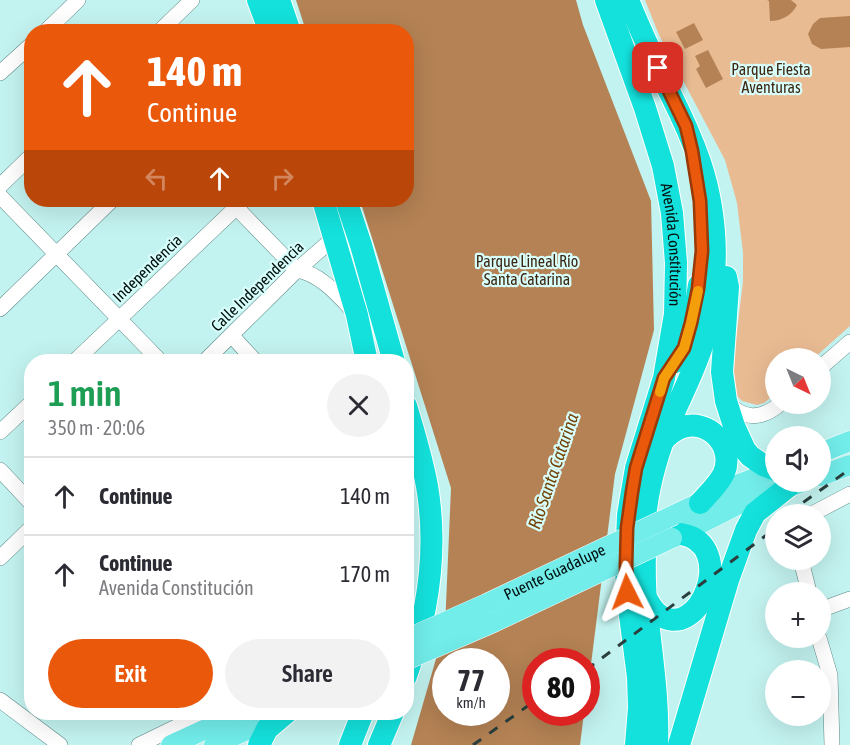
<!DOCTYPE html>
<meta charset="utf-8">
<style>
:root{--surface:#fff;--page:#f2f2f3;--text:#2b2b33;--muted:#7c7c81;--line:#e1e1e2;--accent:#ea580c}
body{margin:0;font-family:"Asap Condensed",sans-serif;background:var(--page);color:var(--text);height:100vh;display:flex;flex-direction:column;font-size:22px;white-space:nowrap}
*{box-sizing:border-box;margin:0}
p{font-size:20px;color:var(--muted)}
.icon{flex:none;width:33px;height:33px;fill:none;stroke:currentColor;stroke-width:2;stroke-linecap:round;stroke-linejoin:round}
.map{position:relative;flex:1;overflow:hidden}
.side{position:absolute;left:24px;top:354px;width:390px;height:366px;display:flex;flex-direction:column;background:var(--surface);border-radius:24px;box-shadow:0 6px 24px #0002}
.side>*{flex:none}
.guide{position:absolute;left:24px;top:24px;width:390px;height:183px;border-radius:24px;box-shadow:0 6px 24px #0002;background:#ea580c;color:#fff;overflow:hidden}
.needle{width:39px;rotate:137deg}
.controls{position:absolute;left:765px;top:348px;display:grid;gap:12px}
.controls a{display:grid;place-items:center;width:66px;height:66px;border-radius:50%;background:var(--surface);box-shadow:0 6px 24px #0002;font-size:30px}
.speed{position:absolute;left:432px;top:648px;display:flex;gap:12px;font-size:30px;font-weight:700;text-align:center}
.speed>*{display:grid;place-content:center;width:78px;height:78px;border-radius:50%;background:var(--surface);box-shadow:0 6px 24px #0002;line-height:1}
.speed small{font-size:15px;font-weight:400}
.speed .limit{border:9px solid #d22;background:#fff;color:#111}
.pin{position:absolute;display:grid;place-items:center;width:51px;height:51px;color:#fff;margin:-26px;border-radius:12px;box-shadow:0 3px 9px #0006}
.me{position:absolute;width:66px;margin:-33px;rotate:357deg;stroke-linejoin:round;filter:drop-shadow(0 0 4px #0008)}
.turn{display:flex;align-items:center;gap:21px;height:126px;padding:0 24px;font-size:27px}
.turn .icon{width:78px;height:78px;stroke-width:2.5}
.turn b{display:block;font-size:42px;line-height:51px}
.lanes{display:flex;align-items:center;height:57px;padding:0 24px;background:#0003;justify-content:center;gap:30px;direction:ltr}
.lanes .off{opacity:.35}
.round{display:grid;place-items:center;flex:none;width:63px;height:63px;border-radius:32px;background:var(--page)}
.head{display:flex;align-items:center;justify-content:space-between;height:102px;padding:0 24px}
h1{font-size:36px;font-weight:600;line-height:45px;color:#1e9e55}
.action{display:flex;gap:12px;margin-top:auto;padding:12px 24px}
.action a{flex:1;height:69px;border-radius:36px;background:var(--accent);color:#fff;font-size:24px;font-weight:600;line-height:69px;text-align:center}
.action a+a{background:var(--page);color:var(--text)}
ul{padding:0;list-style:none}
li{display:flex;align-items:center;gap:18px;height:78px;padding:0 24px;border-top:2px solid var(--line)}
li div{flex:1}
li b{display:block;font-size:22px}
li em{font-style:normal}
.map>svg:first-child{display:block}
</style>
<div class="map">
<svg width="850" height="745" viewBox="0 0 850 745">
<rect width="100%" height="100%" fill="#c3f3f0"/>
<path fill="#e9bb93" d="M645 0H850V326L814 358H776L775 394 764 403 757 405 742 401 737 396 733 388 731 379 743 282V253L737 203 725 160 659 35Z"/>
<g fill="#b48254" fill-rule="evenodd">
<path d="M296 0H576L583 25 651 201 654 330 615 474 587 696 586 662H536V712L584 713 580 745H411L445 628 451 488 360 200H406V32L306 31ZM446 662H496V712H446Z"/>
<path d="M767 0H791L797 5C792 15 782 21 770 21L769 1Z"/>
<path d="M850 16V47L821 49 812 44 808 34 813 24 820 18Z"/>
<path d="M694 23 703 40 685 49 676 32Z"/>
<path d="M708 50 723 79 706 88 696 69 700 66 695 56Z"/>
</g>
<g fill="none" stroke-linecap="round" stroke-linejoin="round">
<g stroke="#5d8a87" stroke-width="16">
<g id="minor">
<path d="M45 32 78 0"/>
<path d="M159 32 192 0"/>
<path d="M0 73 32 44"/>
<path d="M0 186 32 155"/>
<path d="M0 196 161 362"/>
<path d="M229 200 297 270C321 274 339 296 355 313"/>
<path d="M0 309 112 200"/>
<path d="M232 336 256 362"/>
<path d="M74 362 244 200"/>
<path d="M204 362 297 270 335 237"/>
<path d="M820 368 850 342"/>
<path d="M726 401C743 420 761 420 780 404"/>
<path d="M0 432 32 402"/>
<path d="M0 470 32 504"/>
<path d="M812 514 850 494"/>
<path d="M0 558 32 527"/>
<path d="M801 560 809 592"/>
<path d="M820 610 850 599"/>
<path d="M819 638 830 675 832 745"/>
<path d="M0 700 60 745"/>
<path d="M139 745 207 712"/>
</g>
</g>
<g stroke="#fff" stroke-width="21">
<g id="major">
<path d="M820 453 850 441"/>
<path d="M820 476 850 465"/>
<path d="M674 515 739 484 776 470"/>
<path d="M672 538 737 505 803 482"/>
<path d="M171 745 243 712"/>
<path d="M214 745 279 715"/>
</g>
</g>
<g stroke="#fff" stroke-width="24">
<g id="highway">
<path d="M258 0 270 32"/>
<path d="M279 0 290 32"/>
<path id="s1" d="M606 0 645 108 663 166 672 213 676 263 675 314 664 378 636 468 628 515 626 566 627 592 638 677 639 708 636 745"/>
<path d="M628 0C641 32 656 64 671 95 682 117 692 139 700 162 720 222 719 286 702 346 694 371 682 394 672 417 660 446 650 478 646 509 645 519 645 530 645 541 645 560 644 580 646 600 650 648 659 696 657 745"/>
<path d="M323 200 357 315 367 362"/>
<path d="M346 200 361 245 394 362"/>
<path d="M726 277 728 287 722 372 726 401 734 426 745 450 750 456 763 465 776 470"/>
<path d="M675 362C689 339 695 312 699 285"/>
<path d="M406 406C414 432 422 459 427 486 438 551 428 615 406 676"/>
<path d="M662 442C667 436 673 431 680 428 708 417 735 446 724 473 719 484 708 494 700 503"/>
<path d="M646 598C649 603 652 609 657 613 698 647 740 544 681 534"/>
<path d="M259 745 267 729 287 712"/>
<path d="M350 745 363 712"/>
<path d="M379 745 393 712"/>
<path d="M679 745 728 580 746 530 755 513 789 486"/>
</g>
</g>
<use href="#minor" stroke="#fff" stroke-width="15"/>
<use href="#major" stroke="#72edea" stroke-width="20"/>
<use href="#highway" stroke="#14e1dc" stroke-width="22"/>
<g stroke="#2a3f3e" stroke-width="3" stroke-dasharray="10 10" stroke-linecap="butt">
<path d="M787 514 850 469"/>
<path d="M586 670 776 528"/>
<path d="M473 745 536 700"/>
</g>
<g stroke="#fff" stroke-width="21" stroke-linecap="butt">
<g id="major-bridge">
<path id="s2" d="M407 639 486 604 674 515"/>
<path d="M406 660 494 622 672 538"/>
</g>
</g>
<use href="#major-bridge" stroke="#72edea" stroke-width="20"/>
</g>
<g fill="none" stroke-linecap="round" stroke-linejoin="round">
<g stroke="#983908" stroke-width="15">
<path id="route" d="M627 592 626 566 627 528 632 492 636 468 664 378 684 348 691 323 698 289 702 251 700 201 692 151 686 126 658 68"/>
</g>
<use href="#route" stroke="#ea580c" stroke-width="10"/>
<path stroke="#f59e0b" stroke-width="10" d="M660 392 664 378 684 348 691 323 698 291"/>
</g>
<g text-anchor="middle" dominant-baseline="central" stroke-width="4.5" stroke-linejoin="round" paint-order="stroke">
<g font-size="16" fill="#3c2611" stroke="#d8fefb">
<text x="771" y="69">Parque Fiesta<tspan x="771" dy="18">Aventuras</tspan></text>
<text x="527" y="261">Parque Lineal Río<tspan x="527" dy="18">Santa Catarina</tspan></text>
</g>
<g font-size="16" fill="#010f0e" stroke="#d8fefb">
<text stroke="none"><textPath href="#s1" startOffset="255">Avenida Constitución</textPath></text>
<text transform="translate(147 268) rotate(-44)">Independencia</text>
<text transform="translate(257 286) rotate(-44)">Calle Independencia</text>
<text stroke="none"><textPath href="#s2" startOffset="162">Puente Guadalupe</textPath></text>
</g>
<g font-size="18" font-style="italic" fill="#744307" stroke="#d8fefb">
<text transform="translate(553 471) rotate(-71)">Río Santa Catarina</text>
</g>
</g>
</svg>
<div class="controls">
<a><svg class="needle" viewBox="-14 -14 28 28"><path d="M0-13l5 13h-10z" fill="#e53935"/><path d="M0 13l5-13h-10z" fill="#7c7c81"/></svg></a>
<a><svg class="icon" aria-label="sound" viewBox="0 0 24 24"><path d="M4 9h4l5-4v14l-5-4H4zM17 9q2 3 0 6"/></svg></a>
<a><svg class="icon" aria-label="layers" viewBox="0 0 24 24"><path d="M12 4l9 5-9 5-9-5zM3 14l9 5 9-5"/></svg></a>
<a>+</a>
<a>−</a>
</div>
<div class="speed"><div>77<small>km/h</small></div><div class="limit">80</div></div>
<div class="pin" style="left:658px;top:68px;background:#d93025"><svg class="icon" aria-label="arrive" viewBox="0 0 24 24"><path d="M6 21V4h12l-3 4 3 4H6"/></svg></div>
<svg class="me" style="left:627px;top:592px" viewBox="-20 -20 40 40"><path d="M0-17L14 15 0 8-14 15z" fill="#ea580c" stroke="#fff" stroke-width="4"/></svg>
<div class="guide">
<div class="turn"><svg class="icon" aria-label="ahead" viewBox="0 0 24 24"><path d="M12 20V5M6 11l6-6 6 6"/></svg><div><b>140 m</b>Continue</div></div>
<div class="lanes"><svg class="icon off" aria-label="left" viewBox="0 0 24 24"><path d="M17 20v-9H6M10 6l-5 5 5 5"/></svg><svg class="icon" aria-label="ahead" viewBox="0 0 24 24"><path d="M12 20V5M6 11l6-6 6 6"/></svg><svg class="icon off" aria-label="right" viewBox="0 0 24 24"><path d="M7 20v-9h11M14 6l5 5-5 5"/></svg></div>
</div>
<section class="side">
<div class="head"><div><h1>1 min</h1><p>350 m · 20:06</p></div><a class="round"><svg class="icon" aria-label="close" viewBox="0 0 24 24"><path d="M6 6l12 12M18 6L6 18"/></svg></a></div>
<ul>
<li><svg class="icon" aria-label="ahead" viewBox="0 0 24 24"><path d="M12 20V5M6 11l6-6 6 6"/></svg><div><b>Continue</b></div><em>140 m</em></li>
<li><svg class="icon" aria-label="ahead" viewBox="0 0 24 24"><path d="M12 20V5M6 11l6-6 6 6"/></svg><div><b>Continue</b><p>Avenida Constitución</p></div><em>170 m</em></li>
</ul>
<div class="action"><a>Exit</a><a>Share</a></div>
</section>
</div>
